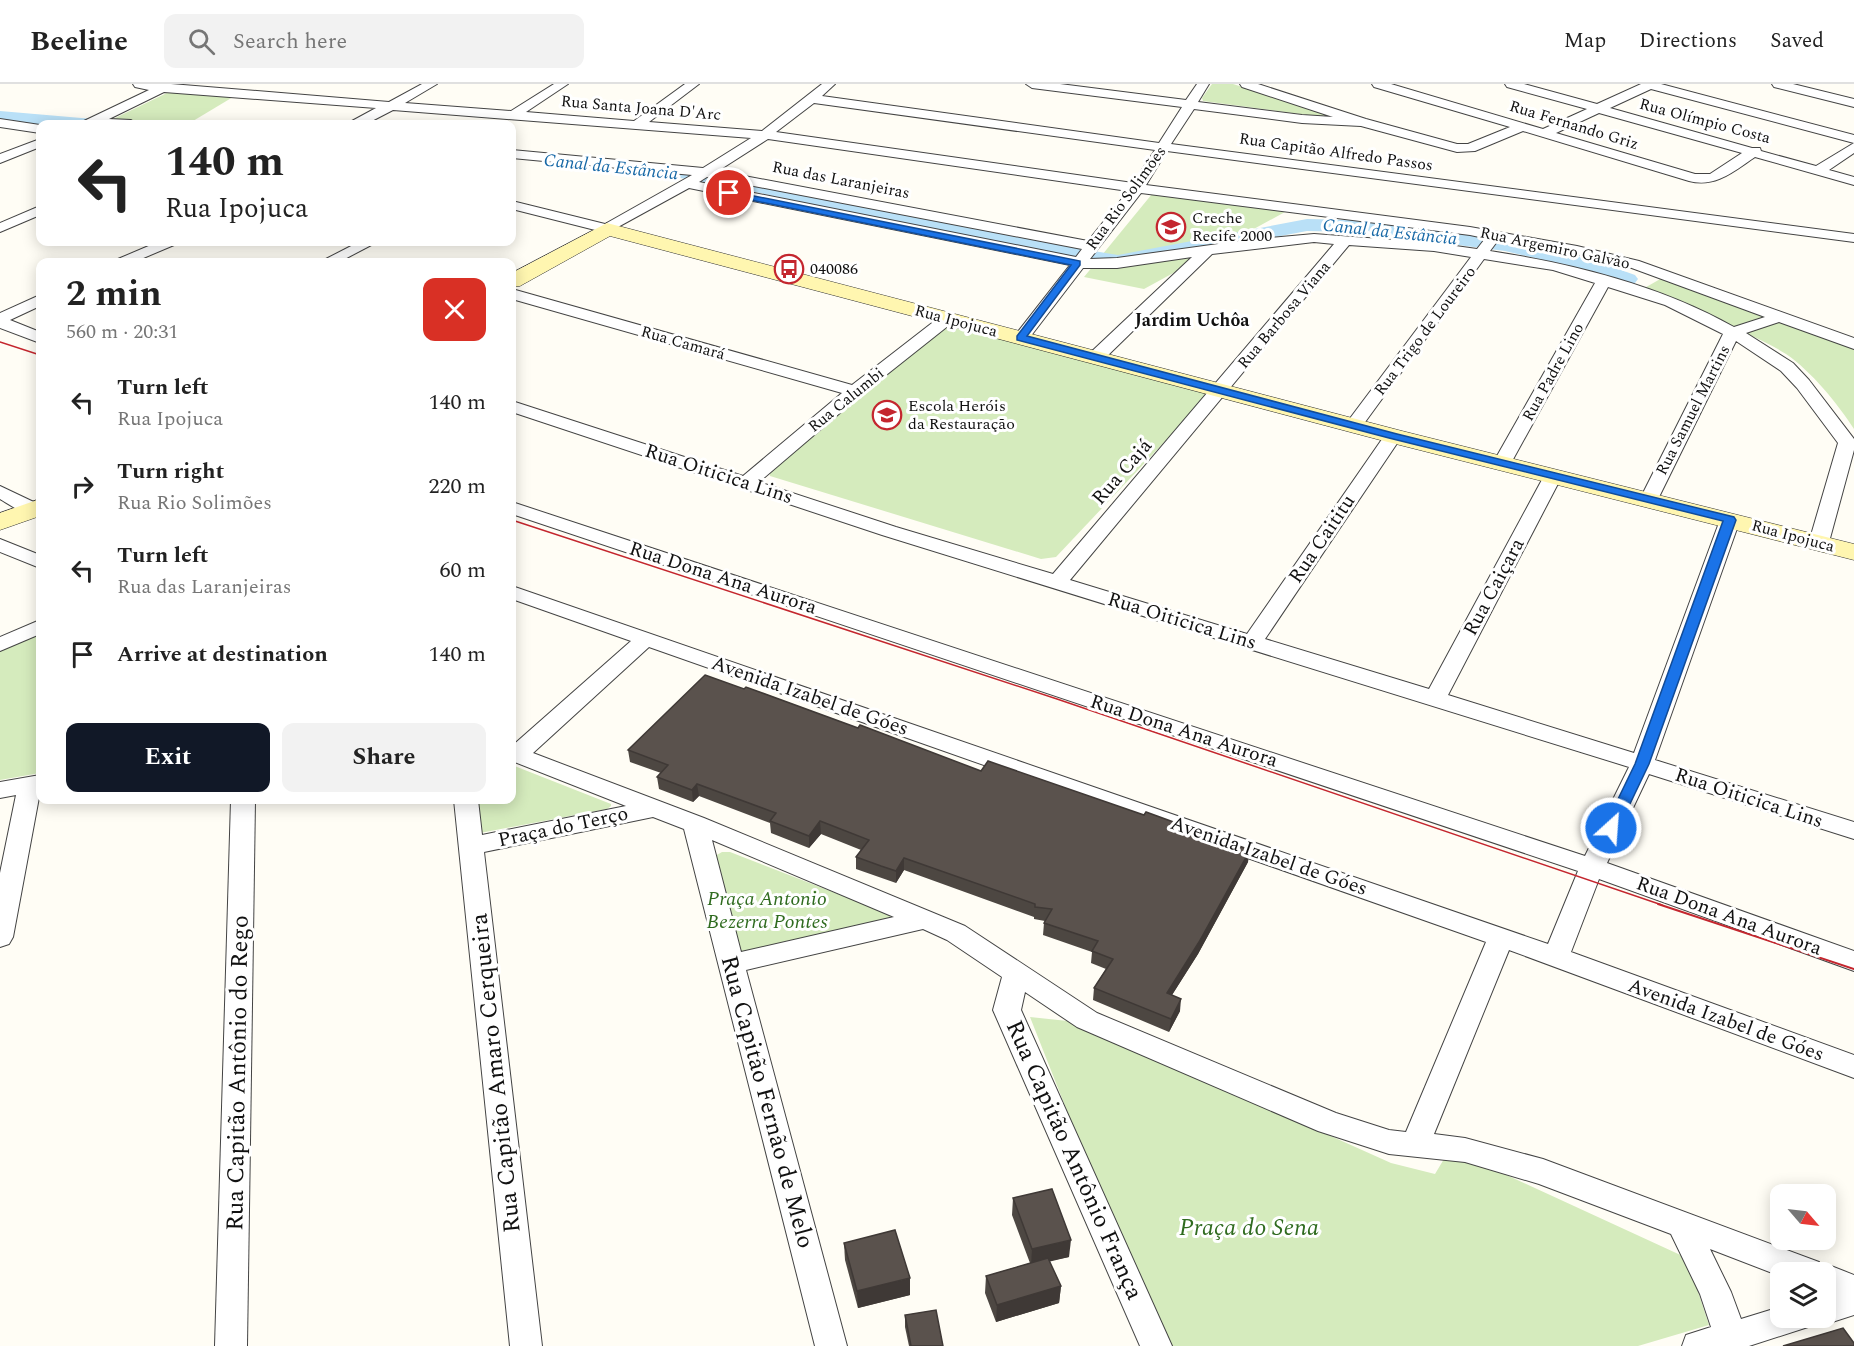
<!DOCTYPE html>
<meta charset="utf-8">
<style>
:root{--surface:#fff;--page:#f2f2f2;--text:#222;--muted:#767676;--line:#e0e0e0;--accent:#111827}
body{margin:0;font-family:Spectral,serif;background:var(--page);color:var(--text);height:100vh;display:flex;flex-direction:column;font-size:22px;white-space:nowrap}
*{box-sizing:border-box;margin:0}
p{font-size:20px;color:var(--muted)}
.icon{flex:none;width:33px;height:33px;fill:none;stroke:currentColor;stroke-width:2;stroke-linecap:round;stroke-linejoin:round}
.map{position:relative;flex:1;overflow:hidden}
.panel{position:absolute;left:36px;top:174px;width:480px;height:546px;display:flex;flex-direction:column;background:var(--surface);border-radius:12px;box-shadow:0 3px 15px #0003}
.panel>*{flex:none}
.banner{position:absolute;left:36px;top:36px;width:480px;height:126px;border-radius:12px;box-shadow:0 3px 15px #0003;background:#fff;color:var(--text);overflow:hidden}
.needle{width:39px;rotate:118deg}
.controls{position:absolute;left:1770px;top:1100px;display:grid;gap:12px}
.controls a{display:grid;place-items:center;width:66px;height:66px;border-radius:12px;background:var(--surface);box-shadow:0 3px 15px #0003;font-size:30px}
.pin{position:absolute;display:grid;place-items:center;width:51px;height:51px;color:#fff;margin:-26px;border:3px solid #fff;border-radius:50%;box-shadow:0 2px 6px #0007}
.me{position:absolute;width:66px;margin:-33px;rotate:26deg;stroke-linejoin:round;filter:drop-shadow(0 0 4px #0008)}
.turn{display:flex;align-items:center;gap:21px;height:126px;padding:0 30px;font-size:27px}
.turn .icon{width:78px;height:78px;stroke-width:2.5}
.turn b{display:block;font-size:42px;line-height:51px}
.round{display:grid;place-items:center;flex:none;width:63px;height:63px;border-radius:12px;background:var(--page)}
.headline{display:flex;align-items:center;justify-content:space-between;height:102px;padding:0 30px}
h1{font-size:36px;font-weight:700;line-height:45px}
.primary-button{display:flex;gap:12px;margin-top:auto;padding:12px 30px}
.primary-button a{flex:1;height:69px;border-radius:12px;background:var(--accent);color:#fff;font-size:24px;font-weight:700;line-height:69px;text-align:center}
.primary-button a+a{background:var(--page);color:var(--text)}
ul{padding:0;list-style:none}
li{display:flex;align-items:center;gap:18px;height:84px;padding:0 30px}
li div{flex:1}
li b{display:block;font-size:22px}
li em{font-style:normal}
header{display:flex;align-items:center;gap:36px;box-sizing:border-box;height:84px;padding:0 30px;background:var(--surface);border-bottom:2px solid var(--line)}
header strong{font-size:28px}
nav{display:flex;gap:33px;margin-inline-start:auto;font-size:21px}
.search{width:420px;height:54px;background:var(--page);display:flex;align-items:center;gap:15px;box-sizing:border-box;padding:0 21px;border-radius:12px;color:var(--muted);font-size:22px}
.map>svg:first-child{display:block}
</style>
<header>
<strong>Beeline</strong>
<div class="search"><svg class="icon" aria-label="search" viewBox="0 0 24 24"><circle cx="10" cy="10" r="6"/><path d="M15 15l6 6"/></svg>Search here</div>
<nav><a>Map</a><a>Directions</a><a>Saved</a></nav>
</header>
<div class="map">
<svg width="1854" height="1262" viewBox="0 0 1854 1262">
<rect width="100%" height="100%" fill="#fffdf5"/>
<g fill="#d5ebbd">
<path d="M1212 0H1233L1335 32 1330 34 1203 17 1202 14Z"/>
<path d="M169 8 233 13 188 40 109 37Z"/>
<path d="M1157 109 1284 128H1285L1144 205 1084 193 1152 110Z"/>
<path d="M1669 190 1854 257V345C1838 320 1811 287 1786 270 1744 243 1681 227 1634 210Z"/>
<path d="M949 241 1207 307 1203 317 1056 473 1041 475 770 392 768 383 939 245Z"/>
<path d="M40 548V689L0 696V566Z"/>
<path d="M512 681 611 720V722L607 725 480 749 476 747 472 716H512Z"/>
<path d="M722 768H730L905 836 738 874 715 772Z"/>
<path d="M1030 933 1077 938 1391 1079 1435 1090 1450 1065 1687 1174 1709 1241 1638 1262H1172L1069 1032Z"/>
</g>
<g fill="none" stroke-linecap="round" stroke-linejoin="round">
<g fill="#b9e0f7" fill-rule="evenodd">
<path d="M0 27 93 35 99 36 102 40 40 41 0 37Z"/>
<path d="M665 81 760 97 1069 163 1118 171 1307 135 1355 136 1505 155 1590 175 1635 191 1638 195 1635 199 1628 201 1577 184 1505 167 1355 148 1307 147 1118 183 1069 175 760 109 659 90 656 86 659 82Z"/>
</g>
<g stroke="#444" stroke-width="2">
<g id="minor">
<path d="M133 0H171L389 18 422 0H437L405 19 511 27 554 0H568L526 28 634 37 685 0H699L649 38 762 47 822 0H835L822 12 1159 59 1182 23 1032 4 1026 0H1060L1186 16 1197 0H1209L1198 18 1302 31 1333 33 1242 3 1240 0H1258L1366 35 1457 60H1468L1510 43 1374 3 1372 0H1391L1543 45 1587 25 1507 3 1505 0H1524L1597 20 1641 0H1661L1854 51V59L1651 5 1610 24 1752 64H1760L1761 67 1816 82 1854 59V69L1829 86 1854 93V101L1755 73C1734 87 1716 104 1689 97L1523 47 1475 67 1457 68 1361 42 1302 39 1194 25 1171 60 1854 150V158L1167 67 1146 101 1470 143 1577 162 1639 177 1854 254V265L1779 238 1746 249 1793 279 1809 296 1854 355V366L1829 458 1826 462H1812L1809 458 1838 359 1797 304 1781 287 1736 257 1658 415 1656 419H1642L1640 415 1723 250 1665 221 1608 203 1511 379 1508 383H1496L1493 379 1595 199 1553 186 1484 175 1360 345H1348L1345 341 1471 173 1434 167 1349 161 1070 496 1247 550 1387 348H1399L1402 352 1265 555 1429 605 1544 392 1546 388H1560L1562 392 1448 611 1634 669 1720 436 1723 432H1737L1740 436 1655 676 1854 738V755L1649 690 1607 779 1854 867V887L1599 795 1571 868 1854 971V994L1509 866 1434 1050 1465 1054 1543 1075 1819 1178 1821 1182 1826 1180 1854 1191V1231L1826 1240 1815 1235 1814 1233H1826V1211L1829 1210 1826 1208V1188H1780V1192L1710 1165 1731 1208 1741 1235 1780 1223V1233H1813L1808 1243 1749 1262H1682L1686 1251 1711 1243 1700 1210 1671 1150 1539 1100 1465 1078 1389 1070 1318 1047 1077 943 1025 908 1021 926 1172 1262H1140L993 926 1002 893 947 856 923 845 746 886 847 1262H815L684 745 653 733 484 768 542 1262H510L454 716H478L482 751 626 722 512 677V662L631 557 512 515V502L1548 860 1578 787 512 430V418L1585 772 1629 683 882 451 512 328V317L743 392 842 309 512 215V205L852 301 941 232H953L955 235 953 238 861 311 759 398 896 443 1053 490 1334 160 1314 158 1212 170 1101 278H1089L1087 274 1089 270 1192 173 1117 184H1083L1027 257 1021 259 1013 254 1070 181 689 104 607 149 512 125V117L605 140 692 91 512 74V66L703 84 751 54 393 26 366 40H351L352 37 376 24 164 8 109 35 131 36 137 40H83L84 37 149 6 135 3ZM814 19 1155 66 1133 99 776 48ZM1599 29 1742 69 1710 90H1695L1556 49ZM768 55 1128 107 1088 157 718 87ZM707 93 1082 165 1076 173 699 98ZM1141 109 1470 151 1489 155 1484 156 1477 165 1434 159 1314 150 1247 156 1117 174 1090 175ZM1491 155 1577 170 1629 183 1765 233 1734 243C1659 201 1574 180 1490 167L1496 159ZM649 563 1486 858 1406 1048 1389 1046 1336 1029 1097 929 965 842 704 734 533 669ZM712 756 894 833 741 868Z"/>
<path d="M1772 0H1793L1854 15V23L1774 3Z"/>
<path d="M0 35 40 41V49L0 43Z"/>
<path d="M40 55V63L0 79V70Z"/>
<path d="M40 122V131L0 148V139Z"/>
<path d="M158 158H176L174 161 134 178H115L118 175Z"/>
<path d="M359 158H377L339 178H320Z"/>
<path d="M40 211V222L10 236 40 248V259L0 244V229Z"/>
<path d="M0 402 40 421V428C27 434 12 422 0 415Z"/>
<path d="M0 455 40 471V484L0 468Z"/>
<path d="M40 536V550L0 567V553Z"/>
<path d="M40 691V708L13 853 9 860 0 863V789L16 711 0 714V698Z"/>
<path d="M231 716H255L247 1262H215Z"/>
</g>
</g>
<g stroke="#333" stroke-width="1">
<g id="secondary">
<path d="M607 139 1402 347 1854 460V476L1384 357 610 152 520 202 512 203V189Z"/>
<path d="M40 415V432L0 446V429Z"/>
</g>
</g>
<use href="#minor" fill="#fff" fill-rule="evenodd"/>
<use href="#secondary" fill="#fff6b0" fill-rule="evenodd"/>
<g stroke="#c4262e" stroke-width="1.5">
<path d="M0 258 40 271"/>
<path d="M512 436 1057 615 1662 821"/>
</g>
<path stroke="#c4262e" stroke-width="2" d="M1658 820 1854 885"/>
</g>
<g fill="#4d4742">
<path d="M744 605 981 687 1248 778 1198 870 1172 911 1180 927 1169 948 1093 916 1094 904 1106 885 1091 879 1092 868 1043 851 1044 839 1045 837 1034 835V833L904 786 896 799 856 785V773L861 766 821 750 809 764 771 749 770 739 699 712 693 718 659 705 657 693 661 689 630 678 628 666Z"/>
<path d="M1013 1114 1069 1173 1049 1177 1061 1202 1059 1219 996 1238 985 1209 986 1192 1030 1179 1012 1131Z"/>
<path d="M844 1159 910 1211 858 1224 845 1176Z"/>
<path d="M905 1231 943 1262H909L905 1243Z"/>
</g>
<g fill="#3f3936">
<path d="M697 700 699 712 693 718 692 706Z"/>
<path d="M820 737 821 750 809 764V752Z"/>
<path d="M1250 766 1248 778 1198 870 1165 922 1167 909Z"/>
<path d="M904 774V786L896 799V787Z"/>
<path d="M1181 915 1180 927 1169 948 1171 935Z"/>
<path d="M1071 1156 1069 1173 1031 1182 1032 1165Z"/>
<path d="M910 1194V1211L858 1224 857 1207Z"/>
<path d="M1061 1202 1059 1219 996 1238 997 1221Z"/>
</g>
<g fill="#5a524d" stroke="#3f3936" stroke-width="1.5">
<path d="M705 591 744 605 746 603 858 644 860 641 981 687 988 677 1144 731 1146 728 1250 766 1199 858 1167 909 1181 915 1171 935 1094 904 1113 875 1092 867 1098 857 1044 839 1052 825 1035 823V820L904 774 896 787 881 782 856 773 869 756 820 737 809 752 770 737 776 729 697 700 692 706 657 693 668 681 628 666Z"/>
<path d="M1052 1105 1071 1156 1032 1165 1013 1114Z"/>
<path d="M895 1146 910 1194 857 1207 844 1159Z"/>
<path d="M1048 1174 1061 1202 997 1221 986 1192Z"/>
<path d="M936 1226 943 1262H911L905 1231Z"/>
<path d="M1843 1244 1854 1259V1262H1783Z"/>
</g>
<path fill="#1a73e8" stroke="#114b97" stroke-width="1.5" d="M729 107 1080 177V181L1027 252 1397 350 1734 433 1736 436 1649 680 1617 747H1606L1604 744 1635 680 1723 437 1389 354 1017 256V252L1071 181 726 111 725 109Z"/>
<defs>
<g id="school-ring" transform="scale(1.5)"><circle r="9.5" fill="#fff" stroke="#c4262e" stroke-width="1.5"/><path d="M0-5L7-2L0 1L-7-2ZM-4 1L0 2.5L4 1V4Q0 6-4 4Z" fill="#c4262e"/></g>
<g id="bus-ring" transform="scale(1.5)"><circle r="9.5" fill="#fff" stroke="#c4262e" stroke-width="1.5"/><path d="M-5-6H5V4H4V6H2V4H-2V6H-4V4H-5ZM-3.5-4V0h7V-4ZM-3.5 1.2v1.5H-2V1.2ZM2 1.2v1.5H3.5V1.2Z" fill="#c4262e"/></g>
</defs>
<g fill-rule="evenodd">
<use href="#school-ring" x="1171" y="143"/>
<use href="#bus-ring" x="789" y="185"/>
<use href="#school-ring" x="887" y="331"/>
</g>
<g text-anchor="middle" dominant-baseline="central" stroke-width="6" stroke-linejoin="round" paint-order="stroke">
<g font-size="16" fill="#111" stroke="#fff">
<text transform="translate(641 24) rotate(5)">Rua Santa Joana D'Arc</text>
<text transform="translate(1705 37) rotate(15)">Rua Olímpio Costa</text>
<text transform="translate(1574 41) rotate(17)">Rua Fernando Griz</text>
<text transform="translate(1336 68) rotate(8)">Rua Capitão Alfredo Passos</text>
<text transform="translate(841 96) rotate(11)">Rua das Laranjeiras</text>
<text transform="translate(1126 114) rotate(-54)">Rua Rio Solimões</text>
<text transform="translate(1555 164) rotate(12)">Rua Argemiro Galvão</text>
<text transform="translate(1284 231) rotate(-50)">Rua Barbosa Viana</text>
<text transform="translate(956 237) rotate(15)">Rua Ipojuca</text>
<text transform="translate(1425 247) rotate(-53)">Rua Trigo de Loureiro</text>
<text transform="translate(683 259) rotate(16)">Rua Camará</text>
<text transform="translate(1553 288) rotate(-61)">Rua Padre Lino</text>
<text transform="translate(846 316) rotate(-39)">Rua Calumbi</text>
<text transform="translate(1693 326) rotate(-63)">Rua Samuel Martins</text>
<text transform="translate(1793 452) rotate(15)">Rua Ipojuca</text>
</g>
<g font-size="16" fill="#111" stroke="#fff" text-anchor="start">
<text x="1192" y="134">Creche<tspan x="1192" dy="18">Recife 2000</tspan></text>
<text x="810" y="185">040086</text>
<text x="908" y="322">Escola Heróis<tspan x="908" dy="18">da Restauração</tspan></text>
</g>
<g font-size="18" font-style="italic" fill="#1768a6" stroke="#fff">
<text transform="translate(611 83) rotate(6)">Canal da Estância</text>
<text transform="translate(1390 148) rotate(6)">Canal da Estância</text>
</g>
<g font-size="18" font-weight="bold" fill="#111" stroke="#fff">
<text x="1192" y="236">Jardim Uchôa</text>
</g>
<g font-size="20" fill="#111" stroke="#fff">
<text transform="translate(1122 388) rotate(-49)">Rua Cajá</text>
<text transform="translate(719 390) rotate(18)">Rua Oiticica Lins</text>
<text transform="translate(1322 455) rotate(-56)">Rua Caititu</text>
<text transform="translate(723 494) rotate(18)">Rua Dona Ana Aurora</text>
<text transform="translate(1494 503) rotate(-62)">Rua Caiçara</text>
<text transform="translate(1182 537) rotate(17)">Rua Oiticica Lins</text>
<text transform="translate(810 612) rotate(19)">Avenida Izabel de Góes</text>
<text transform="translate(1184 647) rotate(18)">Rua Dona Ana Aurora</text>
<text transform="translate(1749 714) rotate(18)">Rua Oiticica Lins</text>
<text transform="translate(563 743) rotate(-12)">Praça do Terço</text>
<text transform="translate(1269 772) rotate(19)">Avenida Izabel de Góes</text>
<text transform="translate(1729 832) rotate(20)">Rua Dona Ana Aurora</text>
<text transform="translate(1726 936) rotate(20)">Avenida Izabel de Góes</text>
</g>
<g font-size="20" font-style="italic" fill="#2f6b1f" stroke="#fff">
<text x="767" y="815">Praça Antonio<tspan x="767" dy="23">Bezerra Pontes</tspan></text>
</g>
<g font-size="24" fill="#111" stroke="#fff">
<text transform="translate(238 989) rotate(-89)">Rua Capitão Antônio do Rego</text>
<text transform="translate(496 989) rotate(-96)">Rua Capitão Amaro Cerqueira</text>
<text transform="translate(767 1018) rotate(75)">Rua Capitão Fernão de Melo</text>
<text transform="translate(1074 1076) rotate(66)">Rua Capitão Antônio França</text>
</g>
<g font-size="24" font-style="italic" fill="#2f6b1f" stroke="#fff">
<text x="1249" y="1144">Praça do Sena</text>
</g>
</g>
</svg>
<div class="controls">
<a><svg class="needle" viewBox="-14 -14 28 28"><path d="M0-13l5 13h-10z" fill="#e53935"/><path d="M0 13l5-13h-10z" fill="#767676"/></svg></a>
<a><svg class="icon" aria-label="layers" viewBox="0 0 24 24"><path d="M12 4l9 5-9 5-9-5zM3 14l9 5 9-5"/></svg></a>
</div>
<div class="pin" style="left:729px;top:109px;background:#d93025"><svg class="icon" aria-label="arrive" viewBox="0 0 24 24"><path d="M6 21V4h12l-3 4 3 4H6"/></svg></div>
<svg class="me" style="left:1611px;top:744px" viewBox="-20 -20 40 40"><circle r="17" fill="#1a73e8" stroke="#fff" stroke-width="3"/><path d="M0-11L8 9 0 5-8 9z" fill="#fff"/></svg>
<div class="banner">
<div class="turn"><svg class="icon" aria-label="left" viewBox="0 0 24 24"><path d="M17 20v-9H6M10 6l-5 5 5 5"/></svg><div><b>140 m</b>Rua Ipojuca</div></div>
</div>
<section class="panel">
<div class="headline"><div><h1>2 min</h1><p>560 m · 20:31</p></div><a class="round" style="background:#d93025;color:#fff"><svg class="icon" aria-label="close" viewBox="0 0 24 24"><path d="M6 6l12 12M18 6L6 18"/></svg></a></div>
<ul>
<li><svg class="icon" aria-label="left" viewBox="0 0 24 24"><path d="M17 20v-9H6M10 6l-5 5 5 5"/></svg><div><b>Turn left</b><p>Rua Ipojuca</p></div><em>140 m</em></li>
<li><svg class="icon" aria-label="right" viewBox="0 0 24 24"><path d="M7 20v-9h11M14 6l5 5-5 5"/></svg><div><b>Turn right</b><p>Rua Rio Solimões</p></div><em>220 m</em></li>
<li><svg class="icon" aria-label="left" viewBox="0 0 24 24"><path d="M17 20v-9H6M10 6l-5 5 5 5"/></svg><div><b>Turn left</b><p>Rua das Laranjeiras</p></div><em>60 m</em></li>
<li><svg class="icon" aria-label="arrive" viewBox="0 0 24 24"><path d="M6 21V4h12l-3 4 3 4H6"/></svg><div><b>Arrive at destination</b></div><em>140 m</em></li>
</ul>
<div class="primary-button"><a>Exit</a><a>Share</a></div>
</section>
</div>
